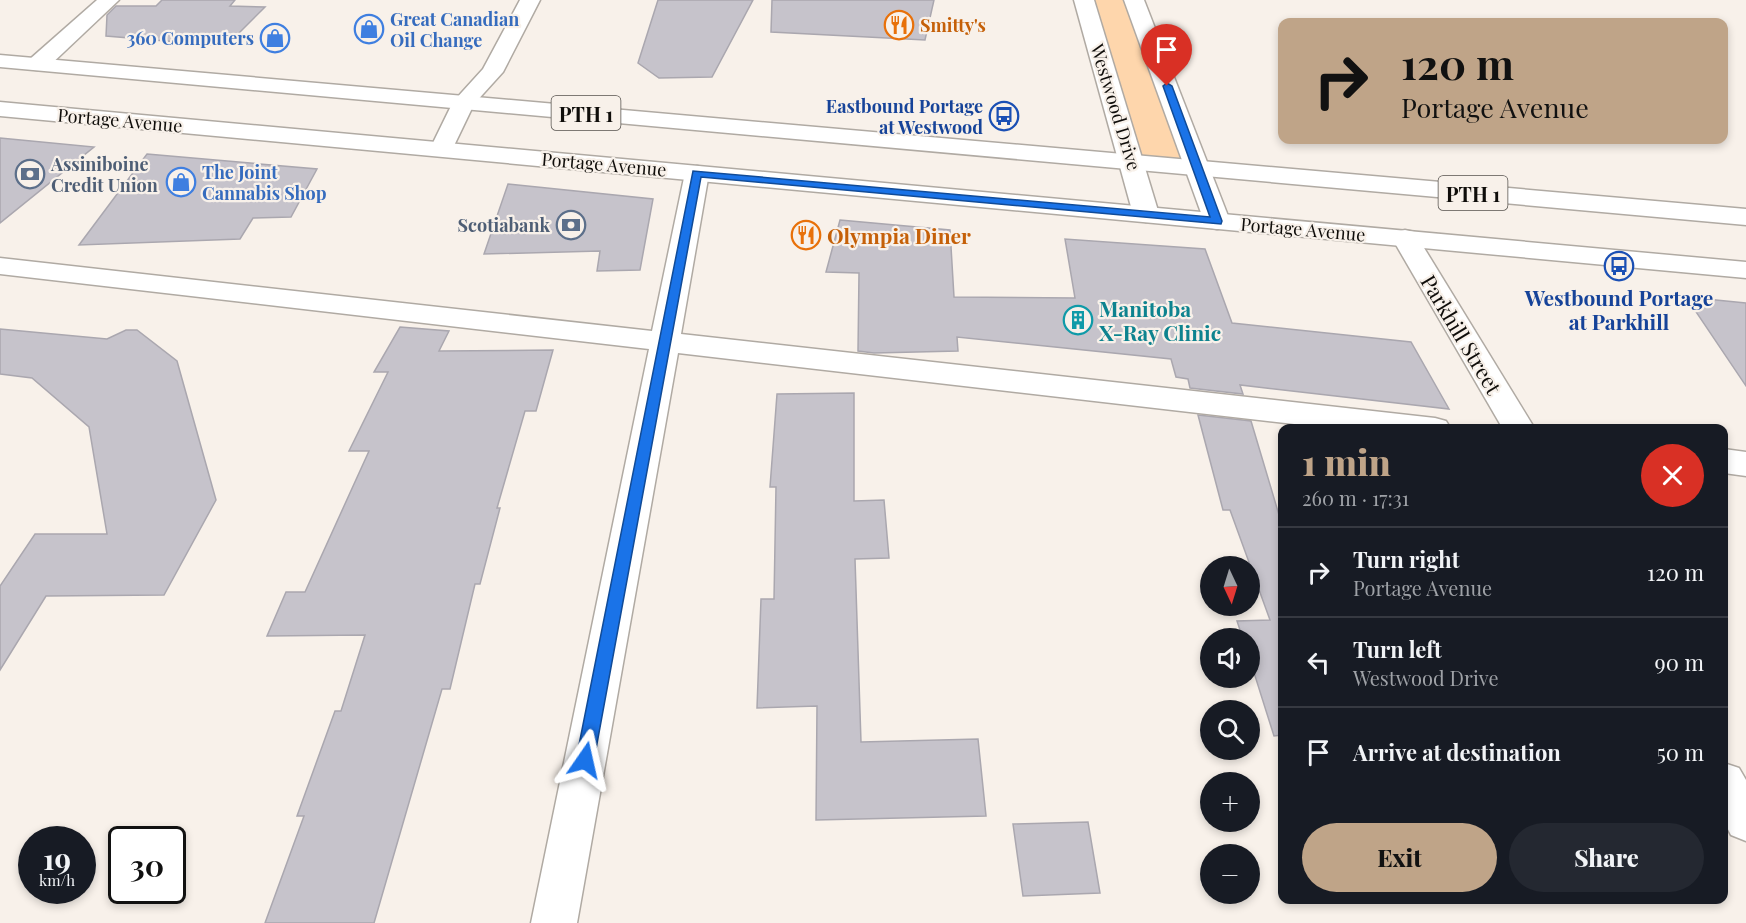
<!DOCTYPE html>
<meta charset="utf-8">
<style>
:root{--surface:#171b24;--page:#242831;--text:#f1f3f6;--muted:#9ea1a6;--line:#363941;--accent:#bfa488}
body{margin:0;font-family:"Playfair Display",serif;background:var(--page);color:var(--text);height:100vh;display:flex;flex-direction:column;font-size:22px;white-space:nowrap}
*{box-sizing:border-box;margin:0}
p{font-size:20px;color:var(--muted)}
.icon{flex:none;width:33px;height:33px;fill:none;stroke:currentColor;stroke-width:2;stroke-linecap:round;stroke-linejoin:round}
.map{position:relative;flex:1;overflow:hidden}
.sheet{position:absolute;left:1278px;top:424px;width:450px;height:480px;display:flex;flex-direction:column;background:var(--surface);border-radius:12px;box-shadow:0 3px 9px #0003}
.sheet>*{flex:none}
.top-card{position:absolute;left:1278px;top:18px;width:450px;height:126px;border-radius:12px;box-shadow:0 3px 9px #0003;background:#bfa488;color:#111;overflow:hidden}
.needle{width:39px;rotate:176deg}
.fabs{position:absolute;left:1200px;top:556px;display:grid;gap:12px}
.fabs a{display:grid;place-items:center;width:60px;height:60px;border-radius:50%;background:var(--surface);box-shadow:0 3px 9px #0003;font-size:30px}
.speed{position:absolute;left:18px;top:826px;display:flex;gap:12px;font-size:30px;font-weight:700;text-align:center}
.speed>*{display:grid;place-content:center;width:78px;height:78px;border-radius:50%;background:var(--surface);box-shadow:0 3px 9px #0003;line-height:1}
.speed small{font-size:15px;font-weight:400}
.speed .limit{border:3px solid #111;border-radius:9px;background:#fff;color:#111}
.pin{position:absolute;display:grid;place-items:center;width:51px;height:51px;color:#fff;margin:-62px -26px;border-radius:50% 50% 50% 0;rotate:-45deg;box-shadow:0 0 6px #0007}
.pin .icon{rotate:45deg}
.me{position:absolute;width:66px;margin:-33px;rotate:11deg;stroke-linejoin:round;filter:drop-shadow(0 0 4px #0008)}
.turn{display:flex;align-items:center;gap:21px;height:126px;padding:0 24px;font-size:27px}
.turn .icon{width:78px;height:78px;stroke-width:2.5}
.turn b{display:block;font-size:42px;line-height:51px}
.round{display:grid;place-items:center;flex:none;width:63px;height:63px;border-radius:32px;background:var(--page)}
.overview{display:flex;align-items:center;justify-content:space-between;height:102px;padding:0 24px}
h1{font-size:36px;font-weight:800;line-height:45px;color:var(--accent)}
.primary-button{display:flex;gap:12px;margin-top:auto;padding:12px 24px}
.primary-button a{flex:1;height:69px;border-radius:36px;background:var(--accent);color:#111;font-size:24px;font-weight:800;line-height:69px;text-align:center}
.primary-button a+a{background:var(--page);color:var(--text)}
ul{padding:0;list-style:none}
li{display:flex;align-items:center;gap:18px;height:90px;padding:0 24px;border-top:2px solid var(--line)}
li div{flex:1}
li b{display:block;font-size:22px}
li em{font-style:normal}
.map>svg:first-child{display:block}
</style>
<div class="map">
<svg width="1746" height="923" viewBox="0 0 1746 923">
<rect width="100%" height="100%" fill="#f8f1ea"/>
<path fill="#fed6ac" d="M1084 0H1134L1199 168 1133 163Z"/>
<g fill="#c6c3cb" stroke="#aaa7af" stroke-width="1.5">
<path d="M162 0H235L230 6 265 7 226 46 106 36 107 15 116 6H156Z"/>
<path d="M658 0H753L712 77 659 78 638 63Z"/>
<path d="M772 0H934L925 40 771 32Z"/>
<path d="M0 138 94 147 0 223Z"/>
<path d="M147 154 317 169 291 217 253 218 240 239 79 245Z"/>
<path d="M508 184 653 199 640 270 597 271 600 251 484 254Z"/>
<path d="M840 220 950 230 954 297 1075 298 1065 239 1205 249 1232 323 1411 342 1449 409 1240 385 1243 394 1190 388 1188 379 1176 377 1171 359 957 337 958 351 874 353 858 351 859 273 826 272Z"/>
<path d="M1686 297 1746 303V386Z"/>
<path d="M400 327 449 331 439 351 553 350 536 411H525L497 508H500L480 584H475L450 689H442L374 923H265L304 816H297L335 711H341L365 635 267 636 286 592H305L369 451H349L388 372H374Z"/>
<path d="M0 329 107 339 126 330H137L177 361 216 500 164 595 46 596 0 670V586L35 534H107L89 427 32 378 0 374Z"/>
<path d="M854 393V501L884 500 889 558 855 559 861 742 978 739 986 816 816 820 817 706 757 708 761 599H774L776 487H770L777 394Z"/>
<path d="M1198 415 1251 421 1282 525V735L1274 736 1250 660V639H1243L1237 621 1270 620 1230 510H1223Z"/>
<path d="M1088 822 1100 893 1023 896 1013 824Z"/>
</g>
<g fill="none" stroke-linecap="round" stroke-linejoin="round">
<g stroke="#b0aaa3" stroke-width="3">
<g id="minor">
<path d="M97 0H119L46 69 38 70 30 69 27 64 30 59Z"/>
<path d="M520 0H540L503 72 474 104 450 154 442 156 434 154 430 149 453 102 483 69Z"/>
<path d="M1074 0H1094L1159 214 1155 219 1146 222 1137 219 1133 214Z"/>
<path d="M1124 0H1144L1230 221 1226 227 1217 229 1208 227 1204 221Z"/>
<path d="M697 166 706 168 709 173 681 334 1435 418 1446 421 1451 429H1338L678 353 577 923H531L649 349 0 274V258L652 331 685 173 688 168Z"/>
<path d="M1405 230 1414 232 1418 238 1535 429H1503L1392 238 1396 232Z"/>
<path d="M1724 449 1746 452V476L1724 473Z"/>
<path d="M1724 763 1739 768 1746 780V841L1731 835 1724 822Z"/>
</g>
</g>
<g stroke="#b0aaa3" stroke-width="3">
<g id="highway">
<path d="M0 55 1746 209V225L0 67Z"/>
<path d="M0 102 1746 262V278L0 116Z"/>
</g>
</g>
<use href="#minor" fill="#fff" fill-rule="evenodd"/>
<use href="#highway" fill="#fff" fill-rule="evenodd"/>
</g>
<path fill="#1a73e8" stroke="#114b97" stroke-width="1.5" d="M1167 83 1172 86 1222 221 1221 224 701 177 594 760 591 766 585 768 579 766 576 760 693 171 1210 217 1163 86Z"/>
<defs>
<g id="restaurant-ring" transform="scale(1.5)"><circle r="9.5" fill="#f8f1ea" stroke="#e8710a" stroke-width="1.5"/><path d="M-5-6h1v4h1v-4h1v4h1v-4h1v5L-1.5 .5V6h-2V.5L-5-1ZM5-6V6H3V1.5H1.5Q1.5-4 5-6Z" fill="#e8710a"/></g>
<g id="shop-ring" transform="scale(1.5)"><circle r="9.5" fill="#f8f1ea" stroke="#3f7fe0" stroke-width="1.5"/><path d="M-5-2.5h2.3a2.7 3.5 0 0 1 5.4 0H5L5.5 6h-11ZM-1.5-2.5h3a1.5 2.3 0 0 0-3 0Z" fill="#3f7fe0"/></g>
<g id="bus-ring" transform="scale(1.5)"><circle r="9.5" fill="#f8f1ea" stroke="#1a4fb4" stroke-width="1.5"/><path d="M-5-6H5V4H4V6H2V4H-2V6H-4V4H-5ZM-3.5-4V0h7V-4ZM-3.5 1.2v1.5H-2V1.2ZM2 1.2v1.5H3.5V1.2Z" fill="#1a4fb4"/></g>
<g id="bank-ring" transform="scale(1.5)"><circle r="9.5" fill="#f8f1ea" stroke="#5c6f8a" stroke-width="1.5"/><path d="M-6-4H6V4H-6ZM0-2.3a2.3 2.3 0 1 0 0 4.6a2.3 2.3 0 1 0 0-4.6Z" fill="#5c6f8a"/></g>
<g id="building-ring" transform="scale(1.5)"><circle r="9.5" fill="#f8f1ea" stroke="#0f9aa8" stroke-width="1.5"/><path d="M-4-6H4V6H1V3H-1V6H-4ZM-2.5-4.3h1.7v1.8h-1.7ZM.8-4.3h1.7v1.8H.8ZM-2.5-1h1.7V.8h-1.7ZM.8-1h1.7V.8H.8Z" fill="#0f9aa8"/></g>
</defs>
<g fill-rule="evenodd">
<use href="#restaurant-ring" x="899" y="25"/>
<use href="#shop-ring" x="369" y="29"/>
<use href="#shop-ring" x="275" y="38"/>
<use href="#bus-ring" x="1004" y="116"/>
<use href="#bank-ring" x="30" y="174"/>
<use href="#shop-ring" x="181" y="182"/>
<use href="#bank-ring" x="571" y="225"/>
<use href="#restaurant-ring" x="806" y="235"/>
<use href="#bus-ring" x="1619" y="266"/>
<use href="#building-ring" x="1078" y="320"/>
</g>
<g text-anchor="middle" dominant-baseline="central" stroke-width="4.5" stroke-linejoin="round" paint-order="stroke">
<g font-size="18" font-weight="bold" fill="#366cbe" stroke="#f8f1ea" text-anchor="start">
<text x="390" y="19">Great Canadian<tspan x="390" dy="21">Oil Change</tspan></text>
<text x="254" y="38" text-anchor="end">360 Computers</text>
<text x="202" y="172">The Joint<tspan x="202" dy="21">Cannabis Shop</tspan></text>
</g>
<g font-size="18" font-weight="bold" fill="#c56008" stroke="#f8f1ea" text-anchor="start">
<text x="920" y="25">Smitty's</text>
</g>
<g font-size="18" font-weight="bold" fill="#164399" stroke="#f8f1ea" text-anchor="end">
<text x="983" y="106">Eastbound Portage<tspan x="983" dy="21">at Westwood</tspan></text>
</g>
<g font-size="18" fill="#0f0d0a" stroke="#f8f1ea">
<text transform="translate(1116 107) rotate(73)">Westwood Drive</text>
<text transform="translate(120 120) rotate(5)">Portage Avenue</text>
<text transform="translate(604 164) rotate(5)">Portage Avenue</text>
<text transform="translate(1303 229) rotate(5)">Portage Avenue</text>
</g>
<g font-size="18" font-weight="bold" fill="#4e5e75" stroke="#f8f1ea" text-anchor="start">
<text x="51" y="164">Assiniboine<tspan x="51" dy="21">Credit Union</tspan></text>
<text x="550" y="225" text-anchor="end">Scotiabank</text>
</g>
<g fill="#f8f1ea" stroke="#55514d" stroke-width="1.5">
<rect x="551.5" y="96" width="69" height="34" rx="4.5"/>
<rect x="1438.5" y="176" width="69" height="34" rx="4.5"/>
</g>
<g font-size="20" font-weight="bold" fill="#0f0d0a">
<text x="586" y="113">PTH 1</text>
<text x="1473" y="193">PTH 1</text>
</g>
<g font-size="21" font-weight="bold" fill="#c56008" stroke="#f8f1ea" text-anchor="start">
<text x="827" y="235">Olympia Diner</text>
</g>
<g font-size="21" font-weight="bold" fill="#164399" stroke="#f8f1ea">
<text x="1619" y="297">Westbound Portage<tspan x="1619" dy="24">at Parkhill</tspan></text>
</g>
<g font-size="21" font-weight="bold" fill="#0d838f" stroke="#f8f1ea" text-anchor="start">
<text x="1099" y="308">Manitoba<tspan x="1099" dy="24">X-Ray Clinic</tspan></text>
</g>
<g font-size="21" fill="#0f0d0a" stroke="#f8f1ea">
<text transform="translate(1462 334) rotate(59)">Parkhill Street</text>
</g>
</g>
</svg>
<div class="fabs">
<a><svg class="needle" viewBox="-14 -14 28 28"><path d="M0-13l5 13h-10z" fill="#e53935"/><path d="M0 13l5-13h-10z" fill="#9ea1a6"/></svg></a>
<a><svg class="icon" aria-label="sound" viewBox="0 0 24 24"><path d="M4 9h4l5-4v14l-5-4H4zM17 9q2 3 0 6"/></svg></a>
<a><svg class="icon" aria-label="search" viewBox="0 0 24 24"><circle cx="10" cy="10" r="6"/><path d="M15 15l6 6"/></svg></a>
<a>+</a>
<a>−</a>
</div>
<div class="speed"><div>19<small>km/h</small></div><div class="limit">30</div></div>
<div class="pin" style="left:1167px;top:86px;background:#d93025"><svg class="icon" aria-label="arrive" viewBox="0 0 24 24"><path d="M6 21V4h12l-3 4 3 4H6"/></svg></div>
<svg class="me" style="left:585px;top:760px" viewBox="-20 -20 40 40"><path d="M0-17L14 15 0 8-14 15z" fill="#1a73e8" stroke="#fff" stroke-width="4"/></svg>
<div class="top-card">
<div class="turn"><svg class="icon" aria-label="right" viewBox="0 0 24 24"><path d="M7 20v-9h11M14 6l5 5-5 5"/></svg><div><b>120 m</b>Portage Avenue</div></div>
</div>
<section class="sheet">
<div class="overview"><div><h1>1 min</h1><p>260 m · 17:31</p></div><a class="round" style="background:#d93025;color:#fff"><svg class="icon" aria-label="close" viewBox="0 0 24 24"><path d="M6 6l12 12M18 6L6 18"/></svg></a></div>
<ul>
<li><svg class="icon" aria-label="right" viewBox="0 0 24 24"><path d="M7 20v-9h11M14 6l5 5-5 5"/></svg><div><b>Turn right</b><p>Portage Avenue</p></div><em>120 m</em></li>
<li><svg class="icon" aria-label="left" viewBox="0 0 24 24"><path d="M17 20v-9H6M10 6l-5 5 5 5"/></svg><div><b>Turn left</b><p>Westwood Drive</p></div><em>90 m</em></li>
<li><svg class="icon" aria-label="arrive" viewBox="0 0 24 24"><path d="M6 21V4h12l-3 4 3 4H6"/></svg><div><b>Arrive at destination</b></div><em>50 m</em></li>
</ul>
<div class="primary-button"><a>Exit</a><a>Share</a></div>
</section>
</div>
